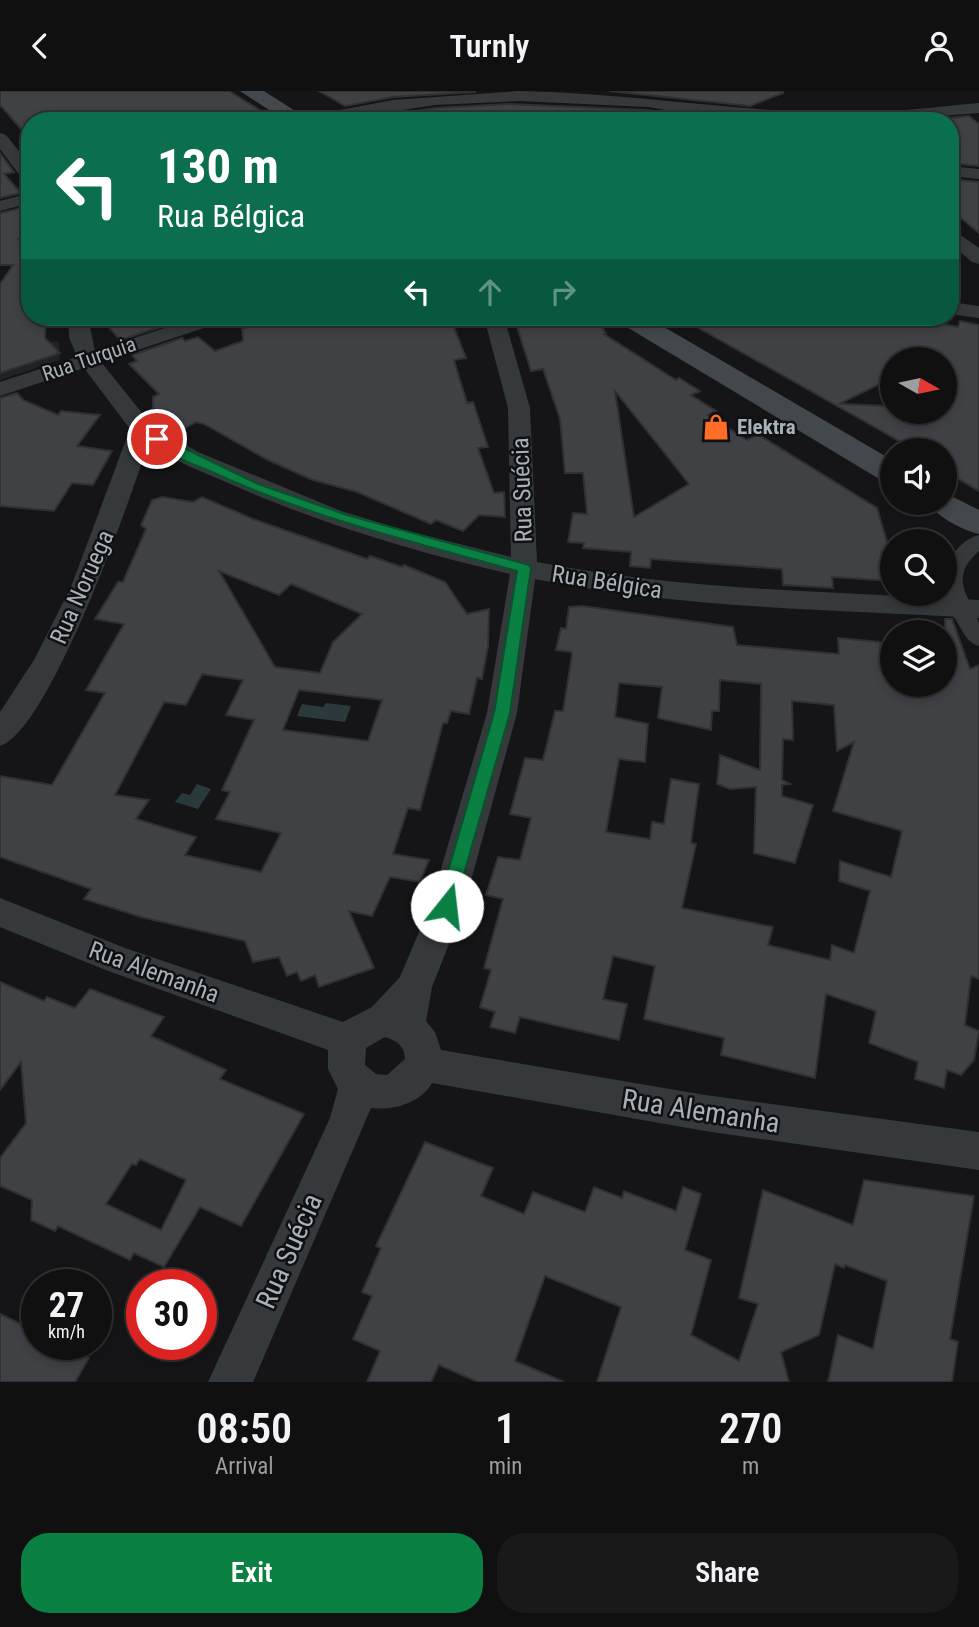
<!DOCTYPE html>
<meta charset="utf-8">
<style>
:root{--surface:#101011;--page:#19191a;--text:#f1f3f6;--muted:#9c9d9f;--line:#303031;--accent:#0b8043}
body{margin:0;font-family:"Roboto Condensed",sans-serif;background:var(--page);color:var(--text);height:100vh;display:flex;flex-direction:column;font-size:26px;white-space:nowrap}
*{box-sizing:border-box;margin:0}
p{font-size:23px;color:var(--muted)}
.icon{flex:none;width:38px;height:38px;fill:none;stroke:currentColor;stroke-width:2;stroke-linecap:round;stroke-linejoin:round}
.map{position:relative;height:1291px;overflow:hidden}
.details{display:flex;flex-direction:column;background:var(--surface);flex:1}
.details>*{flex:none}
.hud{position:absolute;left:21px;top:21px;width:938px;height:214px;border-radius:28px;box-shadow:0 4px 10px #0003,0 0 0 2px var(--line);background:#0b6e4f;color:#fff;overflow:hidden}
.needle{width:46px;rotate:99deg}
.buttons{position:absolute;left:880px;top:256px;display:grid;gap:14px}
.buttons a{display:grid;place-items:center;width:77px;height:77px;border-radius:50%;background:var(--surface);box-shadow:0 4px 10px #0003,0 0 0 2px var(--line);font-size:35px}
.speed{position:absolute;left:21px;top:1178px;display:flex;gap:14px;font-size:35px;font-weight:700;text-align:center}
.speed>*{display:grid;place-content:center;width:91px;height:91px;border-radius:50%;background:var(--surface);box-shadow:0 4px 10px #0003,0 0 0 2px var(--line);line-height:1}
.speed small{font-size:18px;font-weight:400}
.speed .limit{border:10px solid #d22;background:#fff;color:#111}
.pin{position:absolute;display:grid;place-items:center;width:60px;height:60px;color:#fff;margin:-30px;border:4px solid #fff;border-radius:50%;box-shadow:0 2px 7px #0007}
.me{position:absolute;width:77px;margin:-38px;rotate:16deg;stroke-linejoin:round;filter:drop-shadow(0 0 5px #0008)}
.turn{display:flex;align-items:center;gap:24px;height:147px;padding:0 21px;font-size:32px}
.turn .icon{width:91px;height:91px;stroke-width:2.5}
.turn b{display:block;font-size:49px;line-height:60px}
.lanes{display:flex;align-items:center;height:66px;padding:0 21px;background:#0003;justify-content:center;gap:35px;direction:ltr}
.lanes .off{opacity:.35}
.eta{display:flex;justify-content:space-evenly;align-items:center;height:119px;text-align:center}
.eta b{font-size:42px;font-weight:600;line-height:49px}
.button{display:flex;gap:14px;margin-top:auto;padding:14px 21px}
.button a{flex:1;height:80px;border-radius:28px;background:var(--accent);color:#fff;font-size:28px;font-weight:600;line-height:80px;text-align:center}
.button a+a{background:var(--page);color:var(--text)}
header{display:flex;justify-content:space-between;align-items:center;height:91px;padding:0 21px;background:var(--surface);font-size:32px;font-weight:600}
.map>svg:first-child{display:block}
</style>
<header><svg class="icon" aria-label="back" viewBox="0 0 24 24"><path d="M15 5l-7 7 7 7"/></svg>Turnly<svg class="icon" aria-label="person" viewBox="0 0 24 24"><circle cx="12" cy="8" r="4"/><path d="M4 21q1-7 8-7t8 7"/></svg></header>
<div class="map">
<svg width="979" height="1291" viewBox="0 0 979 1291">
<rect width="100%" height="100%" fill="#151517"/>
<path fill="#212224" d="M59 250 60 269 0 289V257Z"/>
<g fill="#2a3a3c">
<path d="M326 612 351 615 345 631 297 625 302 613 323 616Z"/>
<path d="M197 693 211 698 198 718 175 711 182 702 190 704Z"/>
</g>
<g fill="#3f4144" stroke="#2f3033" stroke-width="2" fill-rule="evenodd">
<path d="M0 0H229L260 19 215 30H30V48L0 14Z"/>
<path d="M319 0H475V1L393 6 345 15Z"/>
<path d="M609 0H783V2L750 15Z"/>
<path d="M508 13 648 19 709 30 364 28 435 17Z"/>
<path d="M969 25 979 33V75L950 72V27Z"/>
<path d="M0 62 14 81 4 83 21 102 0 107Z"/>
<path d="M950 88 979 91V142L950 118Z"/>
<path d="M30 115V141L18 148 25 155 30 148V226H46L45 247 60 262 0 282V193L13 174H0V122Z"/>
<path d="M106 226H158L167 234 120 249 105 232 110 230Z"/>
<path d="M277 226H450L466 267 454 269 467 312 473 311 488 356 478 357 494 402 504 401 505 426 479 424 463 440 436 429 431 433 357 401 310 388 266 368 204 333 196 331 182 339 153 317V306L159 303 129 273 137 270 132 264 182 247 185 250 198 246 215 260 243 250 242 238Z"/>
<path d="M514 226H595L606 242 604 243 676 289 679 287 700 300 691 304 716 320 708 324 747 349 757 344 762 346 877 417 892 468V490L832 486 833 497 783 494 782 478 651 468 650 477 630 475 631 461 583 457 584 452 568 451 573 422 587 423 583 382H565L560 328 543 278 531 280ZM615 300 689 393 634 426Z"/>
<path d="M679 226H882L897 229 899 226H910L958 236 960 230 979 234V400L945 380V359H918L903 352ZM892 268H945V320H892V315L839 313 892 287Z"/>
<path d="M17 302 23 309 58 324 61 320 100 324 77 355 112 360 93 394 72 392 54 420 0 415V307Z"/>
<path d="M162 406 193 411 202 406 253 428 367 468 370 465 402 476 404 474 445 491 467 523 489 518 488 555 482 588 477 587 469 623 451 620 447 632H443L420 719 408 717 393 763 429 769 420 791 390 786 372 825 349 820 374 877 319 896 315 884 301 890 297 881 287 885 279 866 253 871 245 850 141 826 84 808 91 798 0 766V685L52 694 105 602 86 599 124 533 95 528 118 491H123L146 438 141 434 152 409ZM219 480 279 504 291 493 362 523 333 551 320 582 275 576ZM202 583 243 589 226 624 254 629 222 699 230 701 216 728 281 742 261 781 185 764 196 746 136 728 149 709 115 704 164 611 186 614ZM299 599 382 609 368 650 283 639Z"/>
<path d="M582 515 733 536 737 554 839 563 838 547 880 551 883 582 892 583V593H945V528H952L970 578 979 574V888L971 885 965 934 979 940 974 969 961 984 947 979 944 997 915 988 918 971 869 952 876 920 826 903 815 987 721 964 724 947 644 928 655 875 613 865 603 908 627 913 619 949 520 926 515 942 490 936 495 921 480 916 491 879 484 877 503 808 486 804 498 766 520 769 531 727 510 723 525 667 543 669 555 620H563L572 564 571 561 556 559 561 537 566 538 569 516ZM720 589 761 593 760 679 720 664 717 693 730 698 756 696 754 762 795 772 813 714 782 705V694L790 693 782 689 783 648 793 649 792 610 834 614 837 660 854 651 833 720 902 740 891 786 840 770 839 790 870 800 854 862 832 854 830 869 768 854 773 836 682 817 696 753 691 752 699 693 671 688 664 733 652 731 650 748 606 741 619 668 645 671 648 633 615 626 619 592 662 596 658 627 711 639 712 620H719Z"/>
<path d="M0 891 44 910 47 906 75 917 90 898 164 926 151 945 226 979 220 988 304 1023 241 1135 200 1116 164 1176 134 1162 130 1169 58 1135 55 1140 31 1129 32 1109 0 1095V1067L26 1032 21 971 0 999ZM140 1068 186 1089 161 1139 106 1113 132 1073 136 1074Z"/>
<path d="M425 1051 493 1077 481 1105 524 1123 533 1101 585 1121 594 1096 622 1107 624 1100 676 1120 683 1096 701 1103 685 1159 711 1169 691 1244 739 1270 758 1213 739 1207 763 1099 853 1134 864 1089 974 1105 950 1248 958 1251 952 1291H828L838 1244 873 1258 887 1190 845 1174 844 1177 835 1173 819 1244 781 1261 789 1291H597L621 1216 545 1185 515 1270 564 1291H478L439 1274 431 1291H367L380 1260 353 1248 372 1205 362 1201 381 1157 376 1155Z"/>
<path d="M0 1223 37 1241V1253H61L89 1267 75 1291H0Z"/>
</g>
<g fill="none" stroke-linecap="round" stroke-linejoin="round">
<path fill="#36393c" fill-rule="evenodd" d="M979 444V460C948 488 969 503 979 532 979 538 979 548 979 555 969 552 965 545 960 536 955 527 947 517 945 506 941 483 952 451 979 444Z"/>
<g fill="#36393c" fill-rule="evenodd">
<path d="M519 0C629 2 736 21 845 22 889 22 935 16 979 12V22L873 30 744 25 750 30H727L648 16 519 10 435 14 332 30H300L308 25 393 9Z"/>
<path d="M0 42 6 44 30 74V91L24 90 0 58Z"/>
<path d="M950 75 979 78V88L950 85Z"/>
<path d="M30 102V112L0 120V110Z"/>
<path d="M950 137 979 157V173L972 171 950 152Z"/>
<path d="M950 211 979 215V227L950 223Z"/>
<path d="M68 226H88L95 260 198 226H228L225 230 101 271 150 332 198 361 341 420 400 438 511 466 508 317 484 226H504L530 317 537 471C685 500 829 500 979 509V527C827 518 686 518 535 488L517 622 464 815 432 896 426 930 435 941 441 959 705 1004 979 1041V1079L705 1040 432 992C421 1012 393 1020 371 1017L253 1291H208L330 1027 338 998 328 978V959L103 878 0 836V807L125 857 343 931 372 916 400 886 430 815 487 622 510 483C416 461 324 434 235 395 206 382 175 371 148 353 131 407 49 640 0 655V621L34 569 71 496 130 338 84 277 0 305V291L77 266 69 246ZM385 946C397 950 404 954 405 968L387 984 376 983 365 974 366 957Z"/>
</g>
<g fill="#43484c" fill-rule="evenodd">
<path d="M240 0H264L311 30H286Z"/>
<path d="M616 226H647L892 369V391L881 389 620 232Z"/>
<path d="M945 402 979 419V443C962 439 937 426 927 411H945Z"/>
</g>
</g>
<path fill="#0b8043" stroke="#07532c" stroke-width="2" d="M157 344 258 393 347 424 529 474 531 477 510 622 453 821H441L438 815 494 622 517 480C414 451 309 426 212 381 191 372 166 364 151 348Z"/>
<defs>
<g id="shop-bare" transform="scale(2.1)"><path d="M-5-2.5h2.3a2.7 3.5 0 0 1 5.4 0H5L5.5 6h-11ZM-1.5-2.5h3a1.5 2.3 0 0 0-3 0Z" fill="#fe6e26" stroke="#101012" stroke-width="2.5" paint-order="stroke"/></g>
</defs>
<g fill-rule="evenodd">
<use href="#shop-bare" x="716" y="336"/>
</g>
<g text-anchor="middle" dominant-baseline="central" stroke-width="5" stroke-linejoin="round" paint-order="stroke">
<g font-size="21" fill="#a6b1b8" stroke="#101012">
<text transform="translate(89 268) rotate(-19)">Rua Turquia</text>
</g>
<g font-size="21" font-weight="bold" fill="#a6b1b8" stroke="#101012" text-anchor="start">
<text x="737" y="336">Elektra</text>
</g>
<g font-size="24" fill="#a6b1b8" stroke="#101012">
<text transform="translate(522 399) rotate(-92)">Rua Suécia</text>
<text transform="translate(607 491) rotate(9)">Rua Bélgica</text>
<text transform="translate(82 496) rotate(-66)">Rua Noruega</text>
<text transform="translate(154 881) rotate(20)">Rua Alemanha</text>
</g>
<g font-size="28" fill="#a6b1b8" stroke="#101012">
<text transform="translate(701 1020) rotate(9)">Rua Alemanha</text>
<text transform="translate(289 1160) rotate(-66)">Rua Suécia</text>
</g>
</g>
</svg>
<div class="buttons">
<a><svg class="needle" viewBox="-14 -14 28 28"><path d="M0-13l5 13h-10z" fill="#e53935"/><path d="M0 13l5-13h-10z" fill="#9c9d9f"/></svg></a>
<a><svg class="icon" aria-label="sound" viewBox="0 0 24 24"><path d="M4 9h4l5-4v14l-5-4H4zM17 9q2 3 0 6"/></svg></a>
<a><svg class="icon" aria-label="search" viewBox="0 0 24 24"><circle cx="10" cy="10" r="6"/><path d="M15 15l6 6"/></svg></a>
<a><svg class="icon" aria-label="layers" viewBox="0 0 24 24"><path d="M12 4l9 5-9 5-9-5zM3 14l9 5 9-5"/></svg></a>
</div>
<div class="speed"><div>27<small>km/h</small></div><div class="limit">30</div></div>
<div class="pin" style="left:157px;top:348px;background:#d93025"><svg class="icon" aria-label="arrive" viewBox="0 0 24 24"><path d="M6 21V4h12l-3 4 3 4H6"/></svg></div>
<svg class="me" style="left:447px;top:815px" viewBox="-20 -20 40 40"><circle r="19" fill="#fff"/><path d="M0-13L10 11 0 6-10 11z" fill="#0b8043"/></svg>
<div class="hud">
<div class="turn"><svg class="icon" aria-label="left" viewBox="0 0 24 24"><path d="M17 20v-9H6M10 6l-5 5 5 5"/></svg><div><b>130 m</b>Rua Bélgica</div></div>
<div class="lanes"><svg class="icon" aria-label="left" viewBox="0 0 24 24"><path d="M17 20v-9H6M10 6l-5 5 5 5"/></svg><svg class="icon off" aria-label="ahead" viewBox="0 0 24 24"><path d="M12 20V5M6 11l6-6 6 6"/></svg><svg class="icon off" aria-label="right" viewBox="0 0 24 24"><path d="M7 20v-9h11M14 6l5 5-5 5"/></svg></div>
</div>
</div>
<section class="details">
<div class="eta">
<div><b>08:50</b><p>Arrival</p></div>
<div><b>1</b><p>min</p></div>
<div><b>270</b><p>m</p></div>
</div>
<div class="button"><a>Exit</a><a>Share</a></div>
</section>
